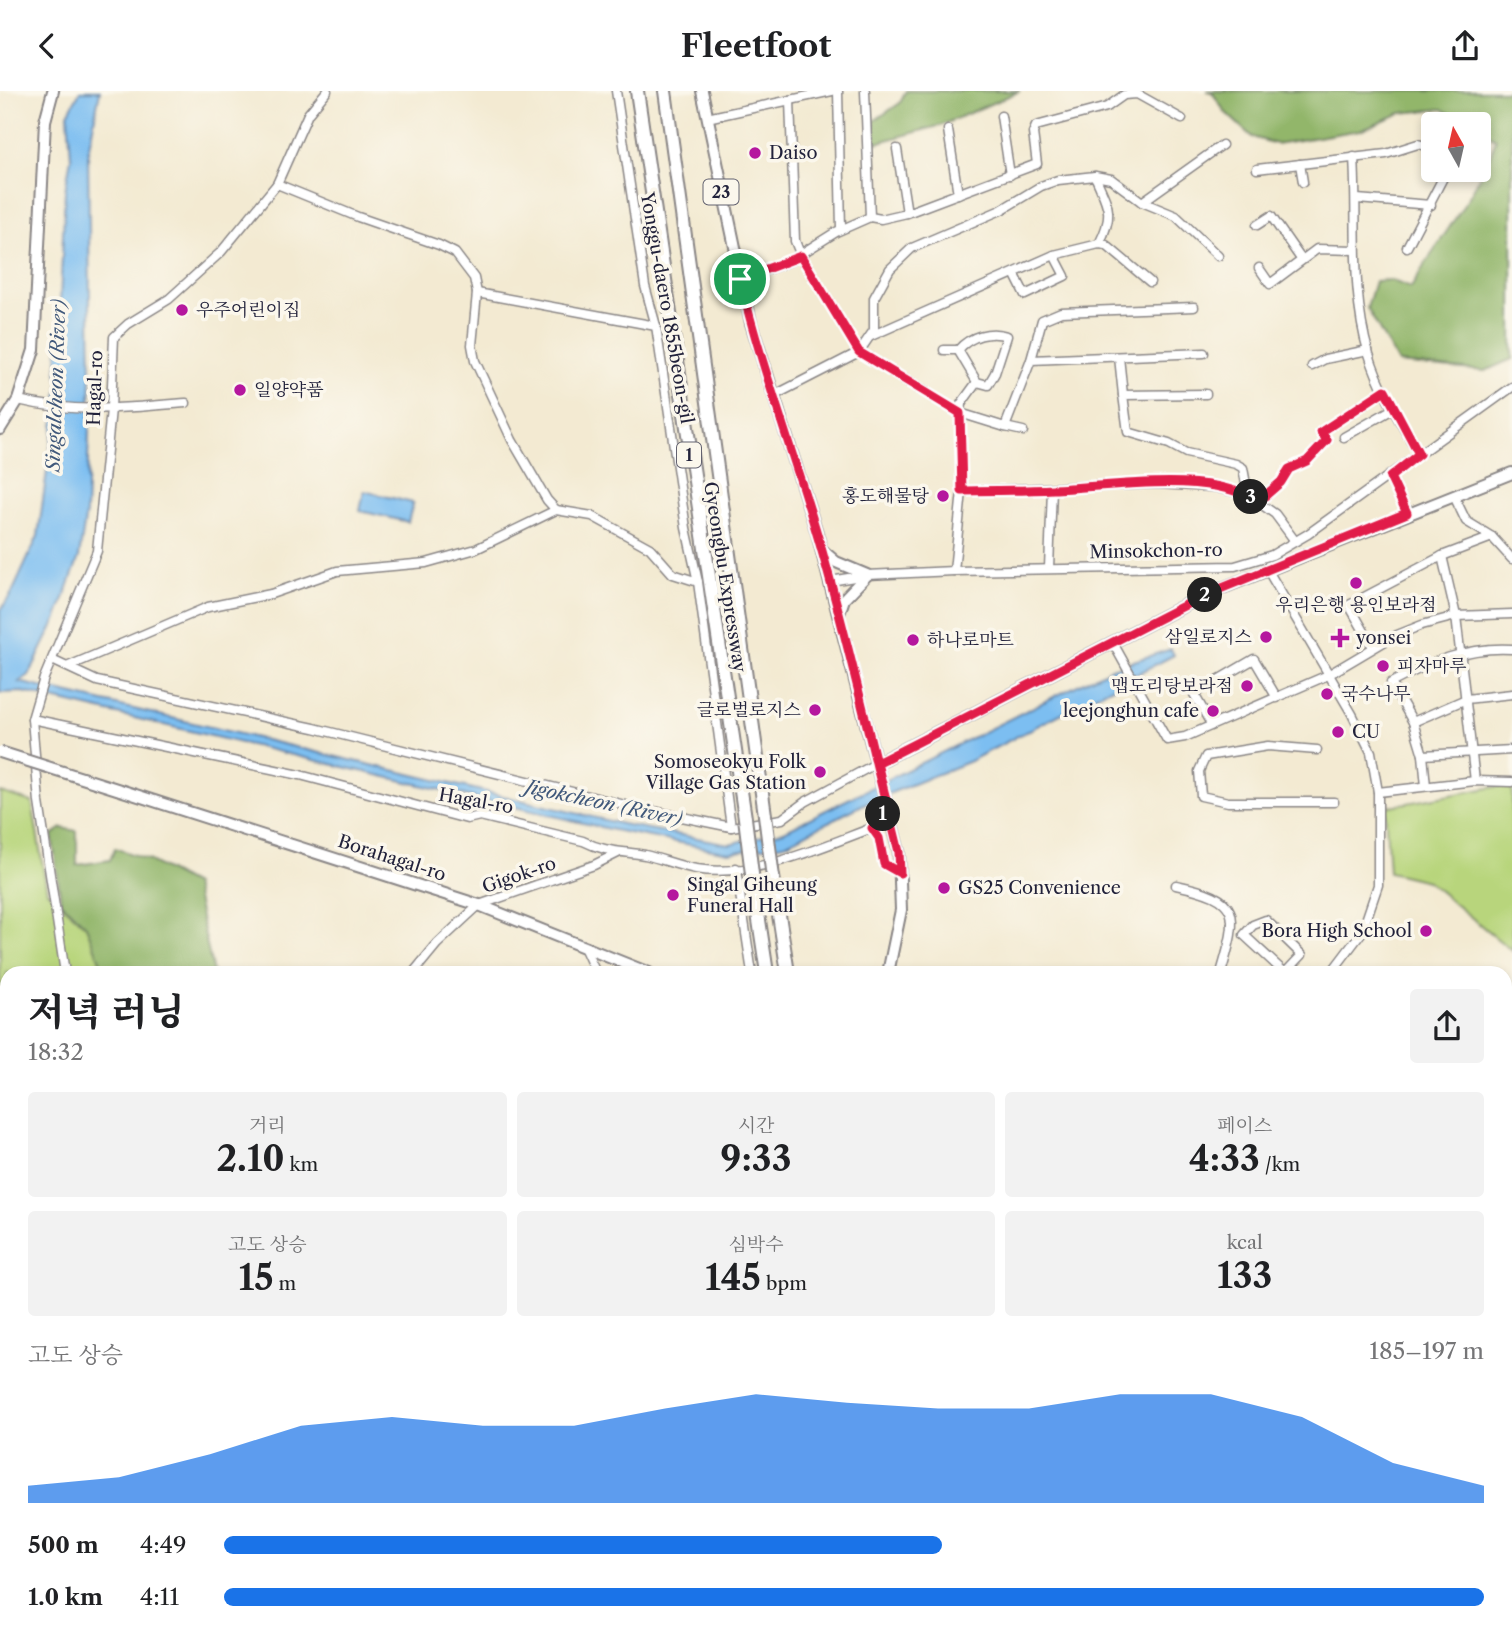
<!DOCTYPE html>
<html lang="ko">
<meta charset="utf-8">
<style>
:root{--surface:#fff;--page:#f2f2f2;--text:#202124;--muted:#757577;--accent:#1a73e8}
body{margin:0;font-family:"Libre Caslon Text","Noto Serif KR",serif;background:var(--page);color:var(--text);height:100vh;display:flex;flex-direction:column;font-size:26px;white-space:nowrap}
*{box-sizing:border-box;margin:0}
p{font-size:23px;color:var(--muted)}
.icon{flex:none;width:38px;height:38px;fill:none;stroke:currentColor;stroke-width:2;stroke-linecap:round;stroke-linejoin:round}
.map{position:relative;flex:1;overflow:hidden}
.details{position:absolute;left:0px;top:875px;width:1512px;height:674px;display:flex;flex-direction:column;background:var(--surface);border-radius:21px 21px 0 0;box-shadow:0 4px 10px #0003}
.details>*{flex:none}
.needle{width:46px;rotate:352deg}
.buttons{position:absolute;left:1421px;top:21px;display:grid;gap:14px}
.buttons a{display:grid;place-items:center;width:70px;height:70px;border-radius:7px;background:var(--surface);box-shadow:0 4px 10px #0003;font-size:35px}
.pin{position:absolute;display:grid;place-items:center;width:60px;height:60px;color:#fff;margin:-30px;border:4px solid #fff;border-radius:50%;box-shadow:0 2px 7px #0007}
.km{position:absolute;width:35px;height:35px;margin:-18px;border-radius:50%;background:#222;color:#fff;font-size:19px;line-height:35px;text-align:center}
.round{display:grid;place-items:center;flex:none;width:74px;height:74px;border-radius:7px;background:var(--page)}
.summary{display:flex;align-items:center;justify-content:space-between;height:119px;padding:0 28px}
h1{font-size:38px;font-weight:800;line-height:52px}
.figures{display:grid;grid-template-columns:repeat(3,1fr);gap:10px;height:119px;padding:7px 28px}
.figures div{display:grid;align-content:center;border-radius:7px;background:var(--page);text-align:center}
.figures b{font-size:35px;font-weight:800}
.figures small{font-size:19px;font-weight:400}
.figures p{font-size:19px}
.chart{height:196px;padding:14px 28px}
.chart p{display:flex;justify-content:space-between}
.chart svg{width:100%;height:126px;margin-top:7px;fill:var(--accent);opacity:.7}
ul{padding:0 28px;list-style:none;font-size:23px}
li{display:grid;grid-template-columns:112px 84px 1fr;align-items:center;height:52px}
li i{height:18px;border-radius:9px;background:var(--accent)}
header{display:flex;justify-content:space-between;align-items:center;height:91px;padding:0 28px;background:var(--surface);font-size:32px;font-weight:800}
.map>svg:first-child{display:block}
.green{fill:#b8d57b;stroke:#6d7c5b;stroke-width:2}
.forest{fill:#92b66b;stroke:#5a6c53;stroke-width:2}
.water{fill:#7bbef1;stroke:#4e7096;stroke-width:2}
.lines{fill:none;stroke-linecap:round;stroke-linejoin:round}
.minor-casing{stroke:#8a8686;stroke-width:11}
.major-casing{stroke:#8a8686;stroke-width:14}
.highway-casing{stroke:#8a8686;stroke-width:16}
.minor{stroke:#fff;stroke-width:8}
.major{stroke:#fff;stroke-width:10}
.highway{stroke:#fff;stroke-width:12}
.major-bridge-casing{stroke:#8a8686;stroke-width:14;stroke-linecap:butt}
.highway-bridge-casing{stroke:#8a8686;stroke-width:16;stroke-linecap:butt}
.major-bridge{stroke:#fff;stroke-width:10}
.highway-bridge{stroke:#fff;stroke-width:12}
.route-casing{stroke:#fff;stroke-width:14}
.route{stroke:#e11d48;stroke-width:9}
.poi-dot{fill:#b5179e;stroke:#fbf7ec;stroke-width:2.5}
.labels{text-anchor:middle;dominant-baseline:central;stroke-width:7;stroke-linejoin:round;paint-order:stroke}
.shield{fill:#fbf7ec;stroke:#636270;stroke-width:2}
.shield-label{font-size:16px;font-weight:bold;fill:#22223b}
.poi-label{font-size:18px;fill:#22223b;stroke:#fbf7ec;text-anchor:start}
.street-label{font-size:18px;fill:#22223b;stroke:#fbf7ec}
.water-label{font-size:19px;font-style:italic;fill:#41597b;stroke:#fbf7ec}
</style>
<header><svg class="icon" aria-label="back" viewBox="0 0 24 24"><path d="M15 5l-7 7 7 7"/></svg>Fleetfoot<svg class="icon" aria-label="share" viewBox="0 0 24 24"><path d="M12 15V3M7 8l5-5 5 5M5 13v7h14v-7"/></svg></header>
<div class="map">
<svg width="1512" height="1548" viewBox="0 0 1512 1548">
<rect width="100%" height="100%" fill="#fbf7ec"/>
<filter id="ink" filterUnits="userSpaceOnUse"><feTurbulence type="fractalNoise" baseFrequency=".0143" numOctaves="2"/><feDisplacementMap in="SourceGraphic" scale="14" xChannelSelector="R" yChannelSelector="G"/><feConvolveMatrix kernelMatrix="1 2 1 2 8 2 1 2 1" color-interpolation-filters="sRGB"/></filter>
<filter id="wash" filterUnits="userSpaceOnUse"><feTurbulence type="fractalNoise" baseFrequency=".00686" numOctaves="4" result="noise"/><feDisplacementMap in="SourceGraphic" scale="28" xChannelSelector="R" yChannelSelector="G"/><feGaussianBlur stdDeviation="1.57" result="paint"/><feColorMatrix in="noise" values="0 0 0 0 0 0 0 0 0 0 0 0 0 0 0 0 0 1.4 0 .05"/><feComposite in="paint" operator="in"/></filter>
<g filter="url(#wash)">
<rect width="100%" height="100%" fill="#f3ead2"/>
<!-- green -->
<g class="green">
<polygon points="1505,694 1512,696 1512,860 1427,790 1389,781 1385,716"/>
<polygon points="0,701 32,711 47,800 86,835 105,882 7,882 7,1241 0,1241"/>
</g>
<!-- forest -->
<g class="forest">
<polygon points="906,0 1020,0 942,34 876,52 874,30 900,12"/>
<path d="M1207,0h305v268l-27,12 -87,-8 -31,-55 8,-27 15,-1 21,8c28,-51 67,-93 85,-149l-17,-9v-6h-10l-27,-15 -41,4 -41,17 -84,14 -24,-7 -27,-25 -13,-20z"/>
<polygon points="62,737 77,740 77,774 110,769 115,757 148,769 194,794 213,882 105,882 86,835 61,811 52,744"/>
<polygon points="1512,1204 1512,1425 1505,1426 1505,1216"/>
<polygon points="1263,1542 1377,1542 1377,1548 1259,1548"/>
</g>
<!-- water -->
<g class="water">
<polygon points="80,0 100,0 88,61 91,287 86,422 79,466 57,527 29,584 19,591 622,733 729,753 784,740 1112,577 1171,558 1174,564 970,670 866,712 785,753 728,761 613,739 23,601 0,602 0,520 12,502 38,445 59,293 57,278 65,99 71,67 68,23"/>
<polygon points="364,400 413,412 408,431 360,420"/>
</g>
</g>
<g filter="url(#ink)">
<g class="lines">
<!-- minor casing -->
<g class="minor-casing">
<g id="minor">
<path d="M327,0l-19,23 -31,70 -56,68 -52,47 -41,25 -14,13 -3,72 -14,142 -53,127 -12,41 268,56 167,44 13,-3 103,25c21,11 39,10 62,14 17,4 34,11 51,14 56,10 125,-22 176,-41"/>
<polyline points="616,0 645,195 656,235 686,437 698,491 731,736 782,728 805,711 877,672"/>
<polyline points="838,0 841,138"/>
<polyline points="865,0 870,126"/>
<path d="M790,9l5,141 6,15 58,96 101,61 1,-9 16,-22 -19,-32c12,-14 32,-20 49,-14l-12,37 -7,12 -11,-3"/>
<polyline points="1001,25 1010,84"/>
<polyline points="707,27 832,0"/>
<polyline points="948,39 958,103"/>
<polyline points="897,58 907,122"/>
<path d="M1354,66c4,65 -4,135 15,197 11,36 32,69 50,100"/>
<polyline points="1300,73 1303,91"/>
<polyline points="1257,78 1386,63 1418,53 1433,57"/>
<polyline points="1477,79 1478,79"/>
<path d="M1095,85c13,30 20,37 4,68"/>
<polyline points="277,93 358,126 439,154 455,162 474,187 477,202 472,254 475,270 512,349 547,409 556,419 592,425 650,457 673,483 698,491"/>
<polyline points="1357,108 1431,114"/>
<polyline points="1142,111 1176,125 1218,165"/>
<polyline points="1257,134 1271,125 1301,168"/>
<polyline points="1407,156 1447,79"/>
<polyline points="1054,164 1099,153 1106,154 1150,191"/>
<polyline points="1259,177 1270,193 1317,158 1355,159"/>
<polyline points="740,189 790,170 836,141 870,126 881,128 907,122 1037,73 1033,42 1036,35 1107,16 1124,4 1137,3 1182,28"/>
<polyline points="477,202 656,235"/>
<polyline points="871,245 1054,164 1065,185 1025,204 1014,182"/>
<polyline points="944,259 958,259"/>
<polyline points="1119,266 1123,304"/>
<polyline points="1031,269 1042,229 1061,221 1194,216"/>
<polyline points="1312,275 1325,268 1368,259"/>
<polyline points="1206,303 1123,304 1128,341 1169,353 1186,362 1236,373 1243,377 1248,404"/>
<polyline points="773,305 859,261 874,239 874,207 890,178 912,157 1001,119 1041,95 1058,89 1095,85 1111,88 1142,111 1222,54"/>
<path d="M18,309c56,14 111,8 168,3"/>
<polyline points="1005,336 1023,340"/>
<polyline points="1344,346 1393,318"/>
<polyline points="1390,386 1407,422"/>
<polyline points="962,400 960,322 1005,336 1031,269 1204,262"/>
<polyline points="1454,405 1466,430 1492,446 1512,468"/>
<polyline points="1258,411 1281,391 1289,378 1307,370 1327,349 1321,341 1385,299"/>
<polyline points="1442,465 1456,525 1475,690"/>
<polyline points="1049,477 1052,398"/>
<polyline points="1267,478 1352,623 1371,661 1378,701 1378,794 1362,841 1331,882"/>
<polyline points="954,480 962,400 1156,393 1214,396 1248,404 1275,423 1295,450"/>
<polyline points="830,490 867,484 954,480 1235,475 1272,464 1308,443 1512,296"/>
<polyline points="1113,552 1167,649 1185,646 1328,584 1392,546 1422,534 1456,525 1512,523"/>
<polyline points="1373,556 1349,514 1442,465 1492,446"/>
<path d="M1512,558c-44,-3 -84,14 -121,34l22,39 10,33 89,-5"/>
<polyline points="52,569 97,590 314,637 633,716 731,736"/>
<polyline points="69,575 208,516 271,503 337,480 426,472 476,458 556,419"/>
<polyline points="32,628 39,711 65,882"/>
<polyline points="1413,631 1466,608 1512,603"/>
<polyline points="1211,633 1194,603 1254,568 1277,607"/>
<polyline points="1317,659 1268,655 1206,665 1199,680 1201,705 1228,711 1334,711"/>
<polyline points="1423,664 1426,695"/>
<polyline points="1378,701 1475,690 1512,691"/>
<polyline points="872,737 879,747 884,773 900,782"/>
<polyline points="872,737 887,717"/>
<polyline points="736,777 752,882"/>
<path d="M1176,794c66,14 63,27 45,88"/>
<polygon points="1266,829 1302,864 1285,882 1244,844 1253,834"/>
<polyline points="584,856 596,882"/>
<polyline points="413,882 437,853 479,814 594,774 618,762"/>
<polyline points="1505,1071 1512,1077"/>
<polyline points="1505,1194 1512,1186"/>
<polyline points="410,1542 422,1548"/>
<polyline points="435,1542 436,1548"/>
<polyline points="739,1542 739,1548"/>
<polyline points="1096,1542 1098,1548"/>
<polyline points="1465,1542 1466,1548"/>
<polyline points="341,1548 345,1542"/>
<polyline points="588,1548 593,1542"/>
<polyline points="839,1548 839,1542"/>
</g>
</g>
<!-- major casing -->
<g class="major-casing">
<g id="major">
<polyline points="702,0 751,232 817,442 899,761 901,819 888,882"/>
<polyline points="0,338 18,309 34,259 45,30 53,0"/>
<polyline points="822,459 836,471 867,484 844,508 839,523"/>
<polyline points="877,672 1205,504 1512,382"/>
<polyline points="120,699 479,814 649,882"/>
</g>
</g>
<!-- highway casing -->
<g class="highway-casing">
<g id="highway">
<polyline points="637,0 745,727"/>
<polyline points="665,0 765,724"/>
<polyline points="772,779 788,882"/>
<polyline points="752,783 767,882"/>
<polyline points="864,1542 865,1548"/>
<polyline points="886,1542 887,1548"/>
<polyline points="917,1542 918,1548"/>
<polyline points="937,1542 938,1548"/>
<polyline points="954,1542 956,1548"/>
</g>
</g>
<!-- minor -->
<use href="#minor" class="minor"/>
<!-- major -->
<use href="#major" class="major"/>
<!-- highway -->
<use href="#highway" class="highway"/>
<!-- major-bridge casing -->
<g class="major-bridge-casing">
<polyline id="major-bridge" points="0,661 120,699"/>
</g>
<!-- highway-bridge casing -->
<g class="highway-bridge-casing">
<g id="highway-bridge">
<polyline points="765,724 772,779"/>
<polyline points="745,727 752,783"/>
</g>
</g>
<!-- major-bridge -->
<use href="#major-bridge" class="major-bridge"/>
<!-- highway-bridge -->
<use href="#highway-bridge" class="highway-bridge"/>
</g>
</g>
<g class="lines" filter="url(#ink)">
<!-- route casing -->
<g class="route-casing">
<path id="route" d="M740,188c21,87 52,170 77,255 27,90 47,182 70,273l-15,21 7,10 5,26 16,9 -1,-21 -22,-89 328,-168 202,-82 -17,-36 29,-23 -34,-64 -64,42 6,8 -20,21 -18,8 -8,13 -23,20c-48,-33 -148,-15 -205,-13 -30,2 -61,1 -91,2l-2,-78 -101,-61 -58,-96 -61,23"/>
</g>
<!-- route -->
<use href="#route" class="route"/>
</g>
<!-- markers -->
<g class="poi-dot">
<circle cx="755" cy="62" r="7"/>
<circle cx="182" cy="219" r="7"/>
<circle cx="240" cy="299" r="7"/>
<circle cx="943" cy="405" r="7"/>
<circle cx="1356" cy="492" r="7"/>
<circle cx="1266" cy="546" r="7"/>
<path d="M1336.5 536.5h7v7h7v7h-7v7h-7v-7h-7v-7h7z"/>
<circle cx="913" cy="549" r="7"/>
<circle cx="1383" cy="575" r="7"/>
<circle cx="1247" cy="595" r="7"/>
<circle cx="1327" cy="603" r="7"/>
<circle cx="815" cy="619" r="7"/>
<circle cx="1213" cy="620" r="7"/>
<circle cx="1338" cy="641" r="7"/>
<circle cx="820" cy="681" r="7"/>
<circle cx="944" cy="797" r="7"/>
<circle cx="673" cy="804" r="7"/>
<circle cx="1426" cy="840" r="7"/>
</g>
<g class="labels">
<!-- shield labels -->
<g class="shield">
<rect x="703.5" y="88.5" width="35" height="25" rx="5"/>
<rect x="677" y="351.5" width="24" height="25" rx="5"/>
</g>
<g class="shield-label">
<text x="721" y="101">23</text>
<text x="689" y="364">1</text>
</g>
<!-- poi labels -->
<g class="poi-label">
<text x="769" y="62">Daiso</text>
<text x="196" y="219">우주어린이집</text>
<text x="254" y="299">일양약품</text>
<text x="929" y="405" text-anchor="end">홍도해물탕</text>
<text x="1356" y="514" text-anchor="middle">우리은행 용인보라점</text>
<text x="1252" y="546" text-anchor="end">삼일로지스</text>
<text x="1356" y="547">yonsei</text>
<text x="927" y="549">하나로마트</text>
<text x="1397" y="575">피자마루</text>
<text x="1233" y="595" text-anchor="end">맵도리탕보라점</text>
<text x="1341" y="603">국수나무</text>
<text x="801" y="619" text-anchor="end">글로벌로지스</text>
<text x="1199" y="620" text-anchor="end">leejonghun cafe</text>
<text x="1352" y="641">CU</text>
<text x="806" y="671" text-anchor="end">Somoseokyu Folk<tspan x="806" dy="21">Village Gas Station</tspan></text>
<text x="687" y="794">Singal Giheung<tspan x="687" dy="21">Funeral Hall</tspan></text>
<text x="958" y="797">GS25 Convenience</text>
<text x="1412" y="840" text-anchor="end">Bora High School</text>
</g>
<!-- street labels -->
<g class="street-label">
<text transform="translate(667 217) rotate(80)">Yonggu-daero 1855beon-gil</text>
<text transform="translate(95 297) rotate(-88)">Hagal-ro</text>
<text transform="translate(1156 460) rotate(-1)">Minsokchon-ro</text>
<text transform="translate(725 486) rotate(81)">Gyeongbu Expressway</text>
<text transform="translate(476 710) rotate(10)">Hagal-ro</text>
<text transform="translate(392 767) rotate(18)">Borahagal-ro</text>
<text transform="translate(519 784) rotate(-19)">Gigok-ro</text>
</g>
<!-- water labels -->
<g class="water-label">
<text transform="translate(56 294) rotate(-88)">Singalcheon (River)</text>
<text transform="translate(604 712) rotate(12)">Jigokcheon (River)</text>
</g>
</g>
</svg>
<div class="buttons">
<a><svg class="needle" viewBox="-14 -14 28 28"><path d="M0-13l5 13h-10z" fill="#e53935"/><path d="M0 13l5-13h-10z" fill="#757577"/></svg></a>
</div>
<div class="pin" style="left:740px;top:188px;background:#1e9e55"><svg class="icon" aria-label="arrive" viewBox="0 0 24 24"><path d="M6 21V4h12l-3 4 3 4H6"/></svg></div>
<b class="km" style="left:883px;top:723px">1</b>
<b class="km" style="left:1205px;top:504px">2</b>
<b class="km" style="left:1251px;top:406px">3</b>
<section class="details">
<div class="summary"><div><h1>저녁 러닝</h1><p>18:32</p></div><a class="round"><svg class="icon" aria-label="share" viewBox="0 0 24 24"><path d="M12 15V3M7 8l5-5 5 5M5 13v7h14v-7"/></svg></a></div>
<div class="figures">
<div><p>거리</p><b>2.10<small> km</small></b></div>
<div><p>시간</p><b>9:33</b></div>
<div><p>페이스</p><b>4:33<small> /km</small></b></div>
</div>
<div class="figures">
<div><p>고도 상승</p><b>15<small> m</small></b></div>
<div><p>심박수</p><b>145<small> bpm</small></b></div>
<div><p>kcal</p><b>133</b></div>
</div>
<div class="chart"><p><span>고도 상승</span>185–197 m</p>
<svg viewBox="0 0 160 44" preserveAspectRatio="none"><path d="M0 44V38L10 35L20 27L30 17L40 14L50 17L60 17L70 11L80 6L90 9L100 11L110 11L120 6L130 6L140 14L150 30L160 38V44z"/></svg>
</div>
<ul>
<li><b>500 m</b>4:49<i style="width:57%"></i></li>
<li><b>1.0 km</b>4:11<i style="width:100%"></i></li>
</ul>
</section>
</div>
